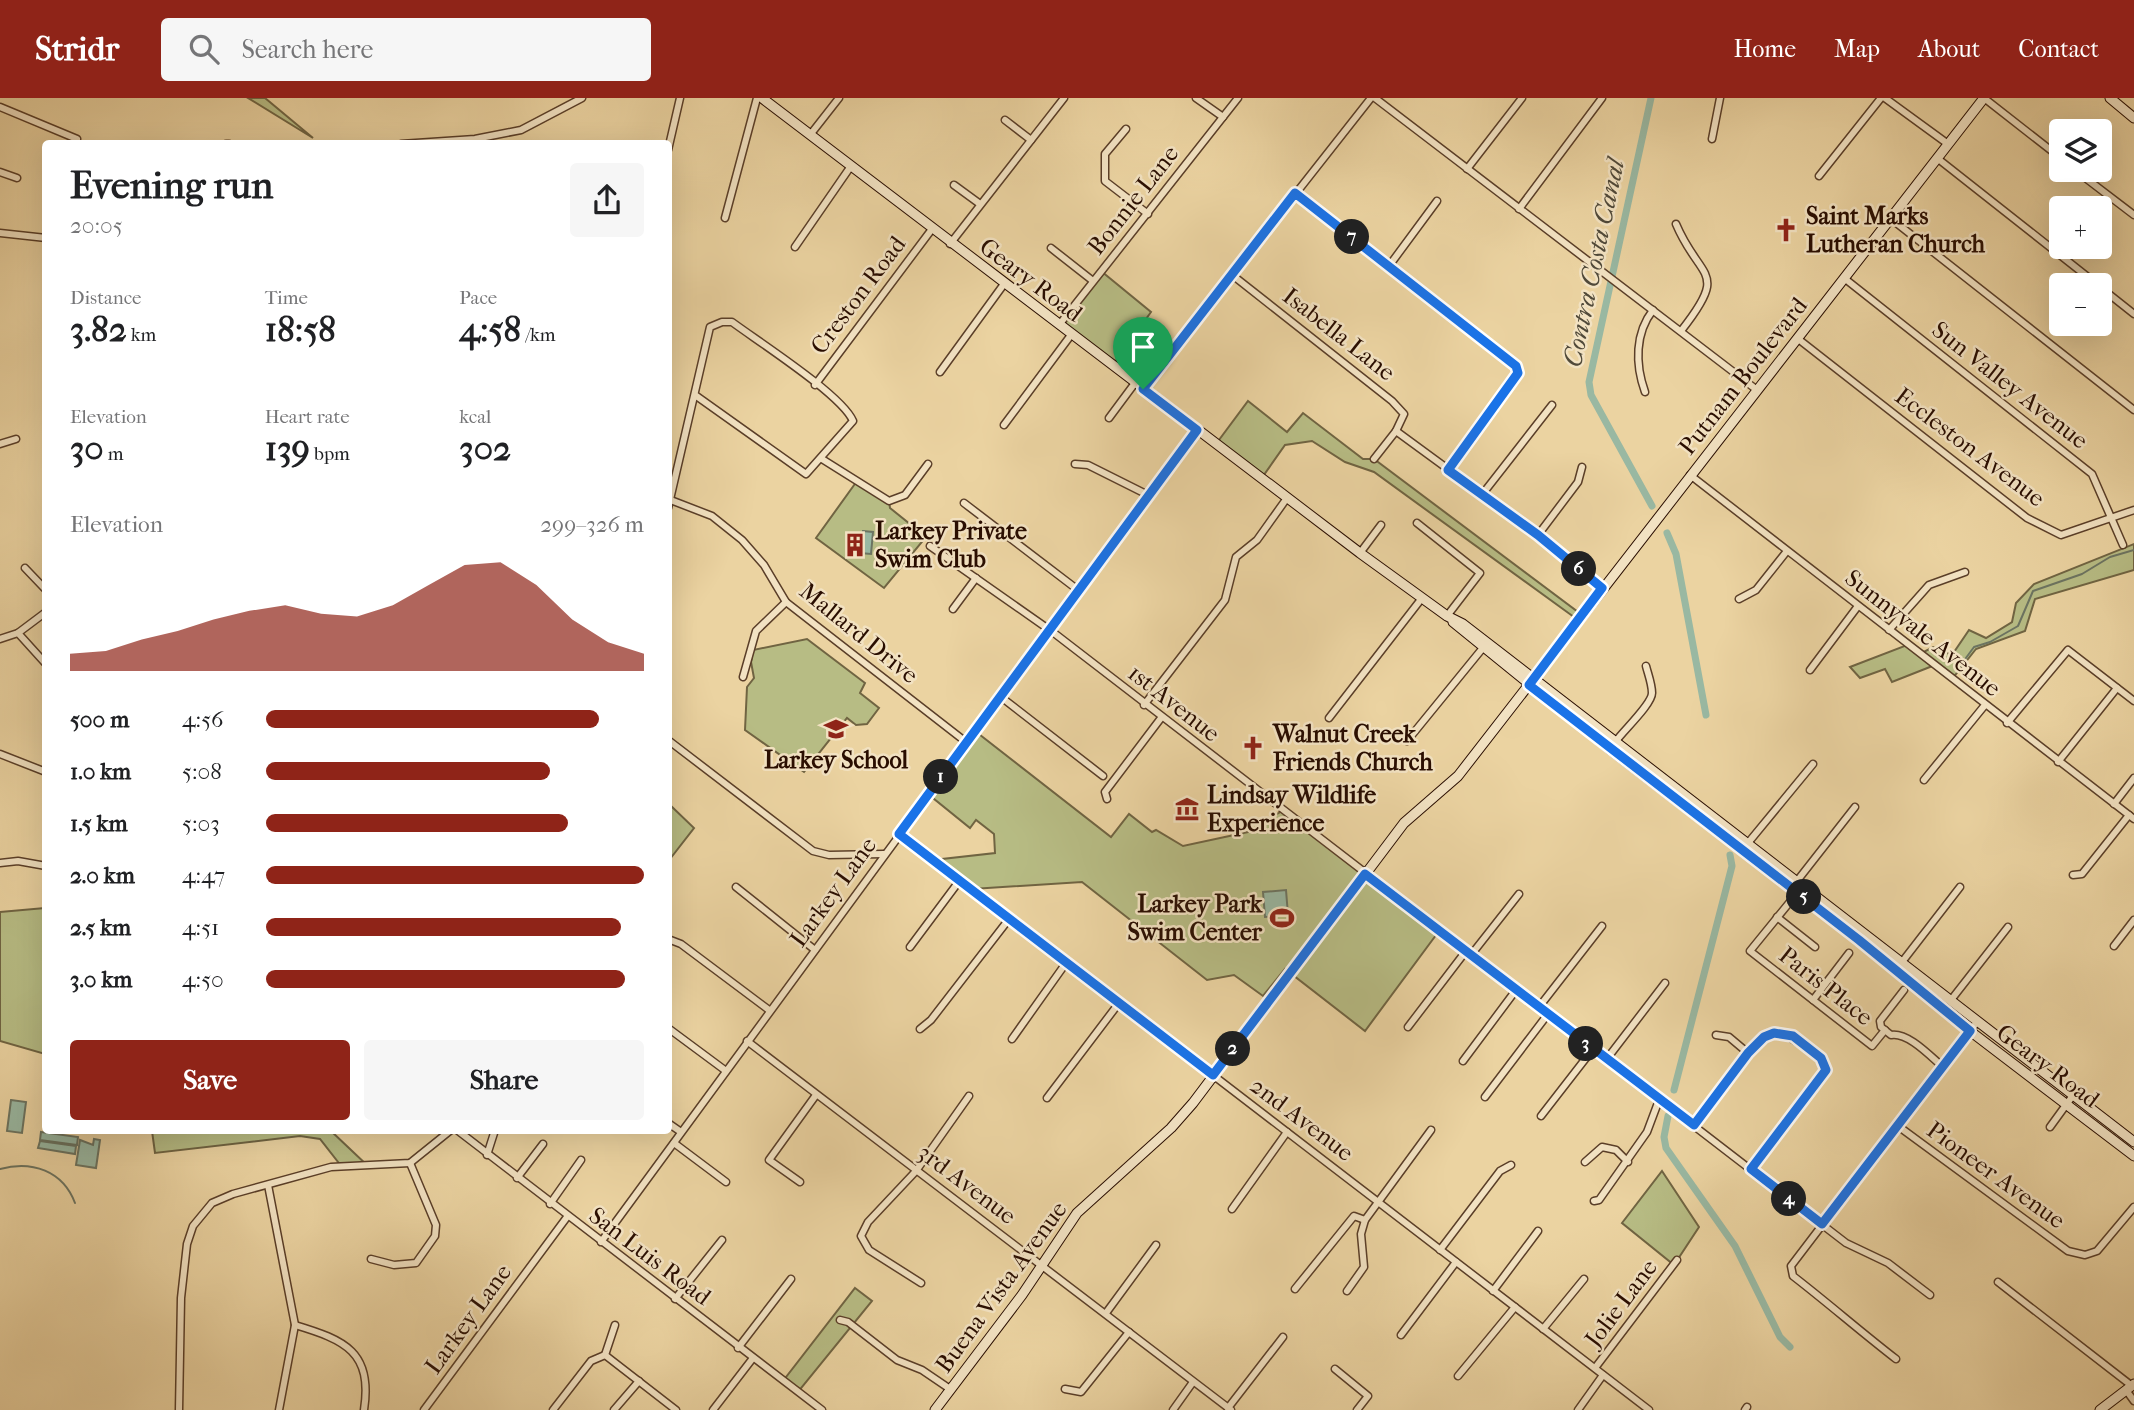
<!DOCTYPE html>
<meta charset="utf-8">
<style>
:root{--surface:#fff;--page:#f6f6f6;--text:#202124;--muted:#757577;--accent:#8f2418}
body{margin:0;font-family:"IM FELL French Canon",serif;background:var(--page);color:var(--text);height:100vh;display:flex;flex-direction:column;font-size:26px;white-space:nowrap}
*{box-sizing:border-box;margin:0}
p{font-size:23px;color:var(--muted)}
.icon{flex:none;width:38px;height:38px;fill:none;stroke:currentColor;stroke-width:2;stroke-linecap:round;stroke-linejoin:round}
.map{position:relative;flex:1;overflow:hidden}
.panel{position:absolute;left:42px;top:42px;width:630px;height:994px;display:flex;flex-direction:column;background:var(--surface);border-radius:7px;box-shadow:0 7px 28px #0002}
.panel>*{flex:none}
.buttons{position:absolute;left:2049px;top:21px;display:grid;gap:14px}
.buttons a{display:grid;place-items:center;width:63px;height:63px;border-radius:7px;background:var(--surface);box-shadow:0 7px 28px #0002;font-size:35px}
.pin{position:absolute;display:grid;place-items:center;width:60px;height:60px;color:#fff;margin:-72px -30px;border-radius:50% 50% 50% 0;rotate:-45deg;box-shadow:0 0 7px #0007}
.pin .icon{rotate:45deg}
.km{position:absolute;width:35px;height:35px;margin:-18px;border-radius:50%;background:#222;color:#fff;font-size:19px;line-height:35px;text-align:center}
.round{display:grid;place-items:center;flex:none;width:74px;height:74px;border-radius:7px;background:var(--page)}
.overview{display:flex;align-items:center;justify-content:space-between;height:119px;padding:0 28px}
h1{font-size:38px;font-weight:700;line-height:52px}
.stats{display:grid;grid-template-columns:repeat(3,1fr);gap:10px;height:119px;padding:7px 28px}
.stats div{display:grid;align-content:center}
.stats b{font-size:35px;font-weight:700}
.stats small{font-size:19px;font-weight:400}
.stats p{font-size:19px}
.chart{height:196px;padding:14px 28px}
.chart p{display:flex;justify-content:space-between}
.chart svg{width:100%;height:126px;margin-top:7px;fill:var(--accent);opacity:.7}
.cta{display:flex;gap:14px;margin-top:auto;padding:14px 28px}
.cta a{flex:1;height:80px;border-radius:7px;background:var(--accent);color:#fff;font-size:28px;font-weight:700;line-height:80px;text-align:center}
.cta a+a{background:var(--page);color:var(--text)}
ul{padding:0 28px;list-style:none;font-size:23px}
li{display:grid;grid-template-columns:112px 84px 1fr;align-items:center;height:52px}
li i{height:18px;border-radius:9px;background:var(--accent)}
header{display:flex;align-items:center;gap:42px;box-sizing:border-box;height:98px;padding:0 35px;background:var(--accent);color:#fff}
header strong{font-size:33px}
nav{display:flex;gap:38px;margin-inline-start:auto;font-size:24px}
.search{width:490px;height:63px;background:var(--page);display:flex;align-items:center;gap:18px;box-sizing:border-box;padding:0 24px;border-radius:7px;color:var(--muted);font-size:26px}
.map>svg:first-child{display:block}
.green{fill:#b7bc84;stroke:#706442;stroke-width:2}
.water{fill:#99b8a2;stroke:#6c7461;stroke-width:2}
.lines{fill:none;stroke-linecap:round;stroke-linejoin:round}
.stream{stroke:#6c7461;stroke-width:2}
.canal{stroke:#99b8a2;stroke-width:7}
.street-casing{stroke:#5a3e28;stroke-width:9}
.secondary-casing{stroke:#290d00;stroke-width:11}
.street{stroke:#f2e2c2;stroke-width:6}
.secondary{stroke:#f2e2c2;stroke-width:9}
.route-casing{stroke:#fff;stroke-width:14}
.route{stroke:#1a73e8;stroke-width:9}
.labels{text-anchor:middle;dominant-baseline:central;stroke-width:5;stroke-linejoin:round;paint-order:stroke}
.street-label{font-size:24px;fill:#290d00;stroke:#f2e2c2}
.poi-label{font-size:24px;font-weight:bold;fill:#290d00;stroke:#f2e2c2;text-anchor:start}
.water-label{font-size:26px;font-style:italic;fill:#504939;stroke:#f2e2c2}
</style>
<header>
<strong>Stridr</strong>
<div class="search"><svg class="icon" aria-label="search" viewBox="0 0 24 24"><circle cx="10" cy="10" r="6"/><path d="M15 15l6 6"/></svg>Search here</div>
<nav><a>Home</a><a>Map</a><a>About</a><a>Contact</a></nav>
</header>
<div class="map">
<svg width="2134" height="1312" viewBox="0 0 2134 1312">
<rect width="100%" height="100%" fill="#ebd3a1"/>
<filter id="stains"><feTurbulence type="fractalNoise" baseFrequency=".00286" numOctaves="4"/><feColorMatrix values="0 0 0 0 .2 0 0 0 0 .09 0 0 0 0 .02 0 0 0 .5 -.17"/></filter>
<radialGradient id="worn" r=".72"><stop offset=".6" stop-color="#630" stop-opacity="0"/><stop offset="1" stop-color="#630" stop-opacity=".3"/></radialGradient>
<!-- green -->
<g class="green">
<polygon points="248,0 265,0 313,40"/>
<polygon points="1101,173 1151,214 1112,268 1059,227"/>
<polygon points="1248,303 1287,334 1303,315 1363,361 1374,361 1582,517 1578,522 1374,374 1345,364 1312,343 1285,347 1261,381 1216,346"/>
<polygon points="857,383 889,403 890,410 926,439 884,490 816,440"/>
<polygon points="2134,446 2134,472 2035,501 2025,533 1976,551 1952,581 1935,567 1892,584 1885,571 1860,580 1850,569 1907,547 1920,556 1933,549 1952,557 1969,532 1986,540 2012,524 2016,505 2034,486"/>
<polygon points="807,541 865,585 860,595 879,610 867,626 856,627 847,620 804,674 745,632 747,589 754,580 751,564 753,552"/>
<polygon points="975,633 1111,739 1129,716 1152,734 1156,732 1183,748 1248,734 1282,713 1439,833 1365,933 1285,871 1263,898 1234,877 1207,882 1082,784 972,791 933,762 995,755 994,736 976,722 970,730 928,696"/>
<polygon points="669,706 694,730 670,761 669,776"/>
<polygon points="45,810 46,810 45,956 0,943 0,814"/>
<polygon points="152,1033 331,1033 369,1069 342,1069 320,1041 300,1038 155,1055"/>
<polygon points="1662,1073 1699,1129 1674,1167 1622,1125"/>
<polygon points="855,1190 872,1203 798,1294 783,1283"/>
</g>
<!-- water -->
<g class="water">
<polygon points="863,433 873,434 871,456 860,455"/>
<polygon points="1286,792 1288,817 1265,819 1263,794"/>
<polygon points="11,1002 26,1004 22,1035 7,1033"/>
<polygon points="41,1034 78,1039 77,1047 40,1042"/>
<polygon points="94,1041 100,1042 96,1070 76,1067 80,1042 93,1047"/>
<polygon points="40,1043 76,1048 75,1056 38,1050"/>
</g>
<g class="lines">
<!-- stream -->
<g class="stream">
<polyline points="1960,568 1974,549 1990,544 2018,528 2033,493 2082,476 2110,459 2134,452"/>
<path d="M0,1071c32,-9 63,2 75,34"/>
</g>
<!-- canal -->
<g class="canal">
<polyline points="1651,0 1589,284 1591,297 1652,408"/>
<polyline points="1667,435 1676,456 1706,617"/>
<polyline points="1674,992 1732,768 1730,757"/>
<polyline points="1668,1018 1664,1039 1666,1050 1735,1148 1780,1239 1790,1249"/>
</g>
<!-- street casing -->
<g class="street-casing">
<g id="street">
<polyline points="1196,0 1223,19"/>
<polyline points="1375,0 1757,292"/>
<polyline points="1885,0 1948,46"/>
<polyline points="1984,0 2062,61"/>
<polyline points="0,9 77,41"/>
<polyline points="1005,22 1031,42"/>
<polyline points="1126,31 1105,56 1105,83 1148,116"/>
<polyline points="810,37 839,0"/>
<polyline points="1712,41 1720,0"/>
<polyline points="226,46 229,46"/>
<polyline points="401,46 475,41 521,32 582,0"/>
<polyline points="668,52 680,0"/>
<polyline points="1937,60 2098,187"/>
<polyline points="1467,71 1522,0"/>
<polyline points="2075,72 2134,117"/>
<polyline points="0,74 17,80"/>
<polyline points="1819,78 1881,0"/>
<polyline points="954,87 980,106"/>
<polyline points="1295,95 1516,268 1519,275 1448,372"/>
<polyline points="1519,111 1602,0"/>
<polyline points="725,120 757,0"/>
<polyline points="1890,120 2134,312"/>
<path d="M1676,126c24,57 54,45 5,107"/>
<polyline points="0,135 46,140"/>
<polyline points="950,146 1064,0"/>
<polyline points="795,149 851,68"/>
<polyline points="1051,150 1093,183"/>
<polyline points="1389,168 1437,103"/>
<polyline points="1231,176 1392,303 1404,316 1396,333"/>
<polyline points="1844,180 2092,376 2123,447"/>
<polyline points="2100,189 2134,216"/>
<polyline points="1059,227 1238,0"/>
<polyline points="1797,240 2027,420 2061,437 2134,412"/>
<polyline points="940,274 1004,186"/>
<polyline points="815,287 932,131"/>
<polyline points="1142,291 1371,0"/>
<path d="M1645,294c-10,-28 -10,-59 8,-82"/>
<polyline points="1109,320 1135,285"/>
<polyline points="1004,327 1071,237"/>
<polyline points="0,346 16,341"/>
<polyline points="822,361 889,403 905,397 928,366"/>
<polyline points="1374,361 1396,333 1538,437 1602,490"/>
<polyline points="1075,366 1088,367 1148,397"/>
<polyline points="1690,377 2134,721"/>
<polyline points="1481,398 1552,307"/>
<polyline points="668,401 712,418 742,442 764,467 786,504 966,644"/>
<polyline points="964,405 1078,492"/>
<path d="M668,410l42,-181 12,-5h10c27,20 110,73 121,99l-47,53 -111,-79"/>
<polyline points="1417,425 1480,475 1447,518"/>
<polyline points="1538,437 1578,384 1582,369"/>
<polyline points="930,448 1054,535 1846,1145 1888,1165 1930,1197"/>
<polyline points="1360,455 1381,427"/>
<polyline points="25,470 46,492"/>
<polyline points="1739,501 1756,492 1787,453"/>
<polyline points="953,511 976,480"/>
<polyline points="1889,532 1929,487 1965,474"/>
<polyline points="18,535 46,566"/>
<polyline points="0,541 18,535 46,514"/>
<polyline points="1810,572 1858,508"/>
<polyline points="743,579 756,533 786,504"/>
<polyline points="1001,599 1103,678"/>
<polyline points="1144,607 1225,502 1236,459 1257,442 1287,400"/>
<polyline points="1329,620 1422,500"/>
<polyline points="2007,625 2068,552 2134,603"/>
<polyline points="668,642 813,753 829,757 884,756"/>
<polyline points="1407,643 1482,551"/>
<path d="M1616,643c8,-11 36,-37 36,-48 0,-9 -4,-19 -6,-27"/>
<polyline points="0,656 46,674"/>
<polyline points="2058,664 2117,590"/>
<polyline points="1924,682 1985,607"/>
<polyline points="1107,701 1105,694 1161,620"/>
<polyline points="2114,706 2134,680"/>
<polyline points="899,736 1649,1312"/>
<polyline points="1748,745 1813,666"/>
<polyline points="0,765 18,763 46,768"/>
<polyline points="2073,777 2082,776 2129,717"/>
<polyline points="1797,783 1855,709"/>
<polyline points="736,789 815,852"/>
<polyline points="1798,794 1750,853 1872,948 1885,932"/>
<polyline points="1777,819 1815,849"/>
<polyline points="668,841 681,846 769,912"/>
<polyline points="2114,848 2134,822"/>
<polyline points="910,849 960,782"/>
<polyline points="1471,857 1519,796"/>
<polyline points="1902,864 1960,789"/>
<path d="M1904,892l-24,31 1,6 10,8c17,-3 39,21 52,32"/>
<polyline points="1813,902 1849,855"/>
<polyline points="1951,902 2008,829"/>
<polyline points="1539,909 1602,828"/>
<polyline points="1408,929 1466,853"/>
<polyline points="668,930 726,973"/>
<polyline points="920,931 931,922 1009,821"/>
<polyline points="1716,937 1729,939 1748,955"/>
<polyline points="1012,941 1066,865"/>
<polyline points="747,943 1231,1312"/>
<polyline points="1606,962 1665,885"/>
<polyline points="1463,963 1516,892"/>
<polyline points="1485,999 1548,916"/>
<polyline points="1047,1000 1119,905"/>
<polyline points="1541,1018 1593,951"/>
<polyline points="668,1025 681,1034"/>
<polyline points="1694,1027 1757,945 1774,935 1784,936 1810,952 1825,967 1824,976 1751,1071"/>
<polyline points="1898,1028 2068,1153 2085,1157 2097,1153 2134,1109"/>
<polyline points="2050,1029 2074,996"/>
<polyline points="457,1032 822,1312"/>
<polyline points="674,1045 726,1084"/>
<polyline points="487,1057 495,1032"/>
<polyline points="1585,1064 1602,1049 1616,1052 1628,1064"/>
<polyline points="517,1080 543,1046"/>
<polyline points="800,1084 769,1062 816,997"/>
<polyline points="268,1087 295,1227 279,1312"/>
<polyline points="1594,1103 1599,1102 1647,1034 1659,1002"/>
<polyline points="550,1106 581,1062"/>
<polyline points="1232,1111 1287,1034"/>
<polyline points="601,1144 1197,332"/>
<polyline points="1440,1152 1500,1073 1511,1067"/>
<polyline points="371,1161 394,1167 416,1165 435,1138 436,1127 410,1065"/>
<polyline points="1998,1184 2132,1288"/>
<polyline points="921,1185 869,1152 861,1138 868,1124 916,1073 969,998"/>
<polyline points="1295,1191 1354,1118 1365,1122"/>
<polyline points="1347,1193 1364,1169 1361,1136 1365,1122 1431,1032"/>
<polyline points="1493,1193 1538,1133"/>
<polyline points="675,1201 722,1142"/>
<polyline points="1106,1215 1156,1147"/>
<polyline points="840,1222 848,1224 897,1262 922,1272 950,1291"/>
<path d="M295,1227c50,15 78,27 69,85"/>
<polyline points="1543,1231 1584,1181"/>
<polyline points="1401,1237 1456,1164"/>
<polyline points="738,1250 791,1181"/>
<polyline points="605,1257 676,1312"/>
<polyline points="605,1257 615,1227"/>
<path d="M1896,1261c-35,-27 -68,-56 -103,-83l-2,-10 186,-244"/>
<polyline points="1595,1270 1677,1162"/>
<polyline points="1335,1271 1368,1298 1357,1312"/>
<polyline points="1458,1278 1515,1209"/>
<polyline points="1065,1291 1081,1294 1129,1234"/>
<polyline points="2126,1292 2134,1303"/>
<polyline points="1228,1310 1283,1239"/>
<polyline points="179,1312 181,1200 187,1146 193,1128 212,1105 233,1096 331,1069 410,1065 451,1032"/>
<polyline points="424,1312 567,1119"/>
<polyline points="553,1312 591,1263 605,1257"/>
<polyline points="614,1312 639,1283"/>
<polyline points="713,1312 753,1260"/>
<polyline points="1173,1312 1193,1284"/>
<polyline points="1578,1312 1603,1277"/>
<polyline points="1745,1312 1747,1309"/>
</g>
</g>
<!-- secondary casing -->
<g class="secondary-casing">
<g id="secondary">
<polyline points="762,0 1360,455 1447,518 1463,526 2134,1044"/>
<polyline points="2110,0 2134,20"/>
<polyline points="1453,524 1611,652 1859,842 1970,933 2134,1058"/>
<polyline points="935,1312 1022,1197 1077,1115 1171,1030 1193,1005 1404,725 1458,678 1984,0"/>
<polyline points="2100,1312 2134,1286"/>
</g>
</g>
<!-- street -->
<use href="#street" class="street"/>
<!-- secondary -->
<use href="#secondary" class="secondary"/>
</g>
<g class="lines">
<!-- route casing -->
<g class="route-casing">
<polygon id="route" points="1295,95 1516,268 1518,275 1448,372 1538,437 1602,490 1529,587 1859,842 1970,933 1822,1126 1751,1071 1826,972 1821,960 1793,938 1774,935 1764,939 1748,955 1694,1027 1365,776 1213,977 899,736 1197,332 1143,291"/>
</g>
<!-- route -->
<use href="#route" class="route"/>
</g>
<!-- icons -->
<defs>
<g id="church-bare" transform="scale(1.89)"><path d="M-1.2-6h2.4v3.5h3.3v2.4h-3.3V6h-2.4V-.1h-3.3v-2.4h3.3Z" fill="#8f2418" stroke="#f2e2c2" stroke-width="2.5" paint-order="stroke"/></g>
<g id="building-bare" transform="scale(1.89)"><path d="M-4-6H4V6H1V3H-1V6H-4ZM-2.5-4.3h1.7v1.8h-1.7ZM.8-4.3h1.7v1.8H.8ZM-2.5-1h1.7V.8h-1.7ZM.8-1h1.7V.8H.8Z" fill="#8f2418" stroke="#f2e2c2" stroke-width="2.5" paint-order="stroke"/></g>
<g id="school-bare" transform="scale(1.89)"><path d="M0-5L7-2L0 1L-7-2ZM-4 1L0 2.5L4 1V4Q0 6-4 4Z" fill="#8f2418" stroke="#f2e2c2" stroke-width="2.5" paint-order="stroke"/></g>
<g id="museum-bare" transform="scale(1.89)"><path d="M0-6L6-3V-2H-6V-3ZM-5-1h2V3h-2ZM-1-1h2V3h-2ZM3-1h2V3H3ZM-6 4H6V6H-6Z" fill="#8f2418" stroke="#f2e2c2" stroke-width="2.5" paint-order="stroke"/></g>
<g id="stadium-bare" transform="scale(1.89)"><path d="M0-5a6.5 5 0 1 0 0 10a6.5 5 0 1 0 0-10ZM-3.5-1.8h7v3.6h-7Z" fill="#8f2418" stroke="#f2e2c2" stroke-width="2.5" paint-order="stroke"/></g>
</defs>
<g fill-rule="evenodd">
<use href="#church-bare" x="1786" y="132"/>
<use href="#building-bare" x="855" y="447"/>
<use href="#school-bare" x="836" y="631"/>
<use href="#church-bare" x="1253" y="650"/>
<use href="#museum-bare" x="1187" y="711"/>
<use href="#stadium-bare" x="1282" y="820"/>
</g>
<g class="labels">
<!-- street labels -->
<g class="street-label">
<text transform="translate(1133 102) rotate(-52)">Bonnie Lane</text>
<text transform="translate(1031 182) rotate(37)">Geary Road</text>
<text transform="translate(858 197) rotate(-53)">Creston Road</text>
<text transform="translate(1339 236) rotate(38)">Isabella Lane</text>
<text transform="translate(1743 278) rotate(-52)">Putnam Boulevard</text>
<text transform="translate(2010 287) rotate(38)">Sun Valley Avenue</text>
<text transform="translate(1970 349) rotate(37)">Eccleston Avenue</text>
<text transform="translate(859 535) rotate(39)">Mallard Drive</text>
<text transform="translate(1923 535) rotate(38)">Sunnyvale Avenue</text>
<text transform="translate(1174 605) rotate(38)">1st Avenue</text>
<text transform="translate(833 794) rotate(-54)">Larkey Lane</text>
<text transform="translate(1826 888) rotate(38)">Paris Place</text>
<text transform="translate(2048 968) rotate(37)">Geary Road</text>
<text transform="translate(1302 1021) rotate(37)">2nd Avenue</text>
<text transform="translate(1996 1077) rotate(36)">Pioneer Avenue</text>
<text transform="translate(967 1086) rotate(37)">3rd Avenue</text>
<text transform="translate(650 1158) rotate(37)">San Luis Road</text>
<text transform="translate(1001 1189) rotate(-54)">Buena Vista Avenue</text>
<text transform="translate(1621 1205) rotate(-53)">Jolie Lane</text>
<text transform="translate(468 1221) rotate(-54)">Larkey Lane</text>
</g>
<!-- poi labels -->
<g class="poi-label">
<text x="1806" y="118">Saint Marks<tspan x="1806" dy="28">Lutheran Church</tspan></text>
<text x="875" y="433">Larkey Private<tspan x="875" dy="28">Swim Club</tspan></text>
<text x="1273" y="636">Walnut Creek<tspan x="1273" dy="28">Friends Church</tspan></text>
<text x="836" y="662" text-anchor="middle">Larkey School</text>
<text x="1207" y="697">Lindsay Wildlife<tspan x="1207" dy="28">Experience</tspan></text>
<text x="1262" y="806" text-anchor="end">Larkey Park<tspan x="1262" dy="28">Swim Center</tspan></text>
</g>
<!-- water labels -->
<g class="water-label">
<text transform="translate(1594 165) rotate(-78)">Contra Costa Canal</text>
</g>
</g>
<rect width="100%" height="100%" filter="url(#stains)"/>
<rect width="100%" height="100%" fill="url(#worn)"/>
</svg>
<div class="buttons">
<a><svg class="icon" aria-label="layers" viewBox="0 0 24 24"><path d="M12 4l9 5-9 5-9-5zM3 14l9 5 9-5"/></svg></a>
<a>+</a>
<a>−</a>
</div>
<div class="pin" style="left:1143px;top:291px;background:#1e9e55"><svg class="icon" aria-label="arrive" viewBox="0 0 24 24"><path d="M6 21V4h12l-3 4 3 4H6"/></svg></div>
<b class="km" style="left:941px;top:679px">1</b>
<b class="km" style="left:1233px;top:951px">2</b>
<b class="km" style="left:1586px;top:946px">3</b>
<b class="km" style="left:1789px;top:1101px">4</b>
<b class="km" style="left:1804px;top:799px">5</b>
<b class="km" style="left:1579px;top:471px">6</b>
<b class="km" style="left:1352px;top:139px">7</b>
<section class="panel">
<div class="overview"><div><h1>Evening run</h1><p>20:05</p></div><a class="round"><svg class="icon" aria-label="share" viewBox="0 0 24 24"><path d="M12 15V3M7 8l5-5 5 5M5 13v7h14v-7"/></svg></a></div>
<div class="stats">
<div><p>Distance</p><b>3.82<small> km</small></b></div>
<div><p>Time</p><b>18:58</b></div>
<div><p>Pace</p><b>4:58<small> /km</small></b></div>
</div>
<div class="stats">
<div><p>Elevation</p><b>30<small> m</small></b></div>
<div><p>Heart rate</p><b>139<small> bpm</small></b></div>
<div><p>kcal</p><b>302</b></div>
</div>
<div class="chart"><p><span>Elevation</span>299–326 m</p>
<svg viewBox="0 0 160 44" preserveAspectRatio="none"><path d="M0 44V38L10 37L20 33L30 30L40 26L50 23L60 21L70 24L80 25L90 21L100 14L110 7L120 6L130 14L140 26L150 34L160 38V44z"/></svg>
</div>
<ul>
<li><b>500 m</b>4:56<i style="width:88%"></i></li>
<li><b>1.0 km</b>5:08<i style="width:75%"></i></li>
<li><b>1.5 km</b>5:03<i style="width:80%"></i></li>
<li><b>2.0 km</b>4:47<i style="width:100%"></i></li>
<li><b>2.5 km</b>4:51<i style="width:94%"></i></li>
<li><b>3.0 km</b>4:50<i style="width:95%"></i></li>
</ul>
<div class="cta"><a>Save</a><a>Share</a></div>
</section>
</div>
